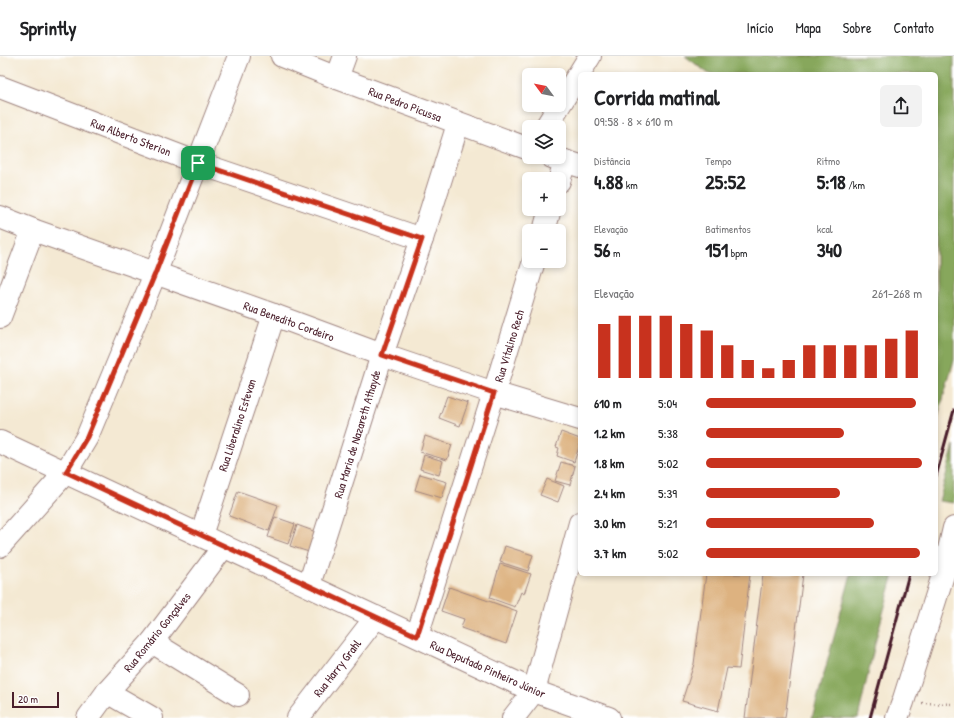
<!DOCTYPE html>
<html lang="pt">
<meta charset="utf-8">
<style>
:root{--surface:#fff;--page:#f2f2f2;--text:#202124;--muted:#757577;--line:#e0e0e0;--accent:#c8321e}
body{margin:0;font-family:"Patrick Hand",sans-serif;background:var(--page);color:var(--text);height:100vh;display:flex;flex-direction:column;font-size:15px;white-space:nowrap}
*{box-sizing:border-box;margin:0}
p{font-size:13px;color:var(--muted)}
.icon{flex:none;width:22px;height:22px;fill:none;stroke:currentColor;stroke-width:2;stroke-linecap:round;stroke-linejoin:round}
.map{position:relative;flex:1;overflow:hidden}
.panel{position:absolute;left:578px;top:16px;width:360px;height:504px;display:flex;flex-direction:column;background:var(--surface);border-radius:6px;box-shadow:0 2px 6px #0003}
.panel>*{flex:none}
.needle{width:26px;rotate:302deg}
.tools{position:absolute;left:522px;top:12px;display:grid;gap:8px}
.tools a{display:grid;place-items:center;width:44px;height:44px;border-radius:6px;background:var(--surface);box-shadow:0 2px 6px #0003;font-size:20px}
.scale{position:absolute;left:12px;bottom:10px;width:47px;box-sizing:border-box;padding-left:4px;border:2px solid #4a1f2b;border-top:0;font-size:11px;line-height:14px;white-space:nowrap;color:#4a1f2b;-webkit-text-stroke:3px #fff;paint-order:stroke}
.pin{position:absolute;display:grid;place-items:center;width:34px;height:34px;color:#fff;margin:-17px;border-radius:8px;box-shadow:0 2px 6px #0006}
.round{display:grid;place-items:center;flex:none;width:42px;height:42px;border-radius:6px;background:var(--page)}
.overview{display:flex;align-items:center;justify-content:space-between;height:68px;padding:0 16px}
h1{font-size:22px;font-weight:700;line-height:30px}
.stats{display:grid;grid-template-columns:repeat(3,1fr);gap:6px;height:68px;padding:4px 16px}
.stats div{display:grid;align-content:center}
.stats b{font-size:20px;font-weight:700}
.stats small{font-size:11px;font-weight:400}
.stats p{font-size:11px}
.chart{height:112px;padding:8px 16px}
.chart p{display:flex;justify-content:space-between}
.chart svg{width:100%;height:72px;margin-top:4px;stroke:var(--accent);stroke-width:6}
ul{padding:0 16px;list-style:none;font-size:13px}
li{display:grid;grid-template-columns:64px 48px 1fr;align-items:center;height:30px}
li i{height:10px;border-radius:5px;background:var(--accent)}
header{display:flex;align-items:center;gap:24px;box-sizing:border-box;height:56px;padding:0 20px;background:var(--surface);border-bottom:1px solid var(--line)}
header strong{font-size:19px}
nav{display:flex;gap:22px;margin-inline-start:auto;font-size:14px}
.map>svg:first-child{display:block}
.forest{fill:#87a75b;stroke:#686343}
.building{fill:#ddb280}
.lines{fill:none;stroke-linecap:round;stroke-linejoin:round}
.minor-casing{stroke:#9f847f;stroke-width:24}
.path{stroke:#9f847f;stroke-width:2.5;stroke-dasharray:1 3;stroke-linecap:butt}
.minor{stroke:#fff;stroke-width:22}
.rail{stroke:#4a1f2b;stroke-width:3}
.route-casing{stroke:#fff;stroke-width:8}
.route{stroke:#c8321e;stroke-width:5}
.labels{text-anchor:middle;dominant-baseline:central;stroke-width:4;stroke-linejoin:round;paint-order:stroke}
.street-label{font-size:12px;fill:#4a1f2b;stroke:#fff}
</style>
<header>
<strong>Sprintly</strong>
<nav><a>Início</a><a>Mapa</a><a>Sobre</a><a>Contato</a></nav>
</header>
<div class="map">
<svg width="954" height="662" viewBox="0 0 954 662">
<rect width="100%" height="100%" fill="#fff"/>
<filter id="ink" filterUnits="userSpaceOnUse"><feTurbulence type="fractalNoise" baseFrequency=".025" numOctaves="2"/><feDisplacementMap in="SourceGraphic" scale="8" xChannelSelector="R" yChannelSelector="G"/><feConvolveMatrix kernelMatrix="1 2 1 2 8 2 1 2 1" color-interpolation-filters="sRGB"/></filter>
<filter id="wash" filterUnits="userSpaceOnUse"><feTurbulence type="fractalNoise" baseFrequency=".012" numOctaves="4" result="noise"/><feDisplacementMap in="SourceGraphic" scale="16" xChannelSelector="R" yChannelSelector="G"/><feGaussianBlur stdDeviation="0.9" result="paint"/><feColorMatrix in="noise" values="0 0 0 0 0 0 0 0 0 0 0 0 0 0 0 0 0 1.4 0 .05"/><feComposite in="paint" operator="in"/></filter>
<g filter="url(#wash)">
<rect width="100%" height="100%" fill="#f4e9d3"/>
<!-- forest -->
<g class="forest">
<polygon points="685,0 954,0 954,304 936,368 936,18 709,18"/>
<polygon points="954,389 954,447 939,445"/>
<polygon points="851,518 894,518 877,579 858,662 812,662"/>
</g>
<g id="blocks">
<!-- building -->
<g class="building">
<polygon points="447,340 468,347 460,370 439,362"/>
<polygon points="561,376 580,383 580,388 574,406 557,400 559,392 556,391"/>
<polygon points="425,380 452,389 447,404 420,396"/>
<polygon points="424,399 443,405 439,419 420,413"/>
<polygon points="561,406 575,410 570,429 555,425"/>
<polygon points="420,418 447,426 442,442 415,434"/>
<polygon points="547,423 564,430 558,446 540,439"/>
<polygon points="238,435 278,449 269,475 229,460"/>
<polygon points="275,461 295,468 288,488 268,481"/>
<polygon points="297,469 316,476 309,496 290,490"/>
<polygon points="505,490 533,499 528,515 500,506"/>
<polygon points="500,508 531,518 524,538 521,536 515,551 490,542"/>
<polygon points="706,518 750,518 739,613 727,612 718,655 682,645 694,608"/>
<polygon points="763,518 803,518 785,662 745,662"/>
<polygon points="449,531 517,555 506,588 461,572 464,563 441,555"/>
</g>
</g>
</g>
<g filter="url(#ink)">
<use href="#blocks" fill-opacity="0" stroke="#9f847f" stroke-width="1"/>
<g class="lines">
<!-- minor casing -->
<g class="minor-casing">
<g id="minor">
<polyline points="282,0 337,22 529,93"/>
<polyline points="337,22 345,0"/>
<polyline points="0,31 198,107 422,183"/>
<polyline points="546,71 590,0"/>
<polyline points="552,101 580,110"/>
<polyline points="559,125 565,105"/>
<polyline points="0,161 33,174 274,259 382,299 494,337 580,363"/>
<polyline points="544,175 550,153"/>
<polyline points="0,261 33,174"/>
<polyline points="0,386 534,635 609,662"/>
<polyline points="201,479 274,259"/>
<polyline points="0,490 66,416 87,381 155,218 239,0"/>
<polyline points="309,529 382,299 422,183 458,68"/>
<polyline points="417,580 494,337 534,205"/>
<polyline points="152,586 238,639"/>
<polyline points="107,636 152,662"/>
<polyline points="88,662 107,636 152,586 224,490"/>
<polyline points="298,662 376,561"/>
<polyline points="513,662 534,635 580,467"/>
<polyline points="897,662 903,646 943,519 954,472"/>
</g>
</g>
<!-- path -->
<polyline class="path" points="922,647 954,648"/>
<!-- minor -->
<use href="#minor" class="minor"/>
<!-- rail -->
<g class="rail">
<polyline points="936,420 954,354"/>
<polyline points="870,662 909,518"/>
</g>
</g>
</g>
<g class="lines" filter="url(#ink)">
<!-- route casing -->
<g class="route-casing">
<polygon id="route" points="198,107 422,183 382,299 494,337 417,580 66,416 87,381 155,218"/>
</g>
<!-- route -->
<use href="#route" class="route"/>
</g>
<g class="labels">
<!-- street labels -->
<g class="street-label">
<text transform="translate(405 48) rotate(21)">Rua Pedro Picussa</text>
<text transform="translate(131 81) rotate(21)">Rua Alberto Sterion</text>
<text transform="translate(289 265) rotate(20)">Rua Benedito Cordeiro</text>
<text transform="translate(509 290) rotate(-73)">Rua Vitalino Rech</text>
<text transform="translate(237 369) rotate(-72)">Rua Liberalino Estevan</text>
<text transform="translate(357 378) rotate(-73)">Rua Maria de Nazareth Athayde</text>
<text transform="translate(157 576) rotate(-51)">Rua Romário Gonçalves</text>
<text transform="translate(337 612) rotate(-52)">Rua Harry Grahl</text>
<text transform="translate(488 613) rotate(24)">Rua Deputado Pinheiro Júnior</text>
</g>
</g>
</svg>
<div class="tools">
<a><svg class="needle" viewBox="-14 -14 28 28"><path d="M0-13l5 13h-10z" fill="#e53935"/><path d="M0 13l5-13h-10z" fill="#757577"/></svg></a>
<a><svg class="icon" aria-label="layers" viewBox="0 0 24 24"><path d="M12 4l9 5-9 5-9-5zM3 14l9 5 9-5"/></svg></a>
<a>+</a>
<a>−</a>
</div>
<div class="scale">20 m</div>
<div class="pin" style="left:198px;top:107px;background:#1e9e55"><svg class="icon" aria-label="arrive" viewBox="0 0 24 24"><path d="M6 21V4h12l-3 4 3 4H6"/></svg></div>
<section class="panel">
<div class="overview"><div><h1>Corrida matinal</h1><p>09:58 · 8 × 610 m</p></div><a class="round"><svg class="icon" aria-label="share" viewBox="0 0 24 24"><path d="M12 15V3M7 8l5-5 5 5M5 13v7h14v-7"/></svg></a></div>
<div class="stats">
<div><p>Distância</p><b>4.88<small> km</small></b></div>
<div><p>Tempo</p><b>25:52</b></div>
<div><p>Ritmo</p><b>5:18<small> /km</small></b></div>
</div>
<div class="stats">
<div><p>Elevação</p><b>56<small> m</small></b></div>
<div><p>Batimentos</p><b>151<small> bpm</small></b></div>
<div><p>kcal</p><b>340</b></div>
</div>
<div class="chart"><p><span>Elevação</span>261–268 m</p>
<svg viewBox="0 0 160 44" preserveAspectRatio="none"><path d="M5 44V11M15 44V6M25 44V6M35 44V6M45 44V11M55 44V15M65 44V24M75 44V33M85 44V38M95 44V33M105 44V24M115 44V24M125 44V24M135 44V24M145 44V20M155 44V15"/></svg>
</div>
<ul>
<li><b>610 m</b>5:04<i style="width:97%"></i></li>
<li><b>1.2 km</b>5:38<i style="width:64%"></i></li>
<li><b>1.8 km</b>5:02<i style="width:100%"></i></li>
<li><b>2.4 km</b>5:39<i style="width:62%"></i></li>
<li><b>3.0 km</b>5:21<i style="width:78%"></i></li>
<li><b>3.7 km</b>5:02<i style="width:99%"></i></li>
</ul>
</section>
</div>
